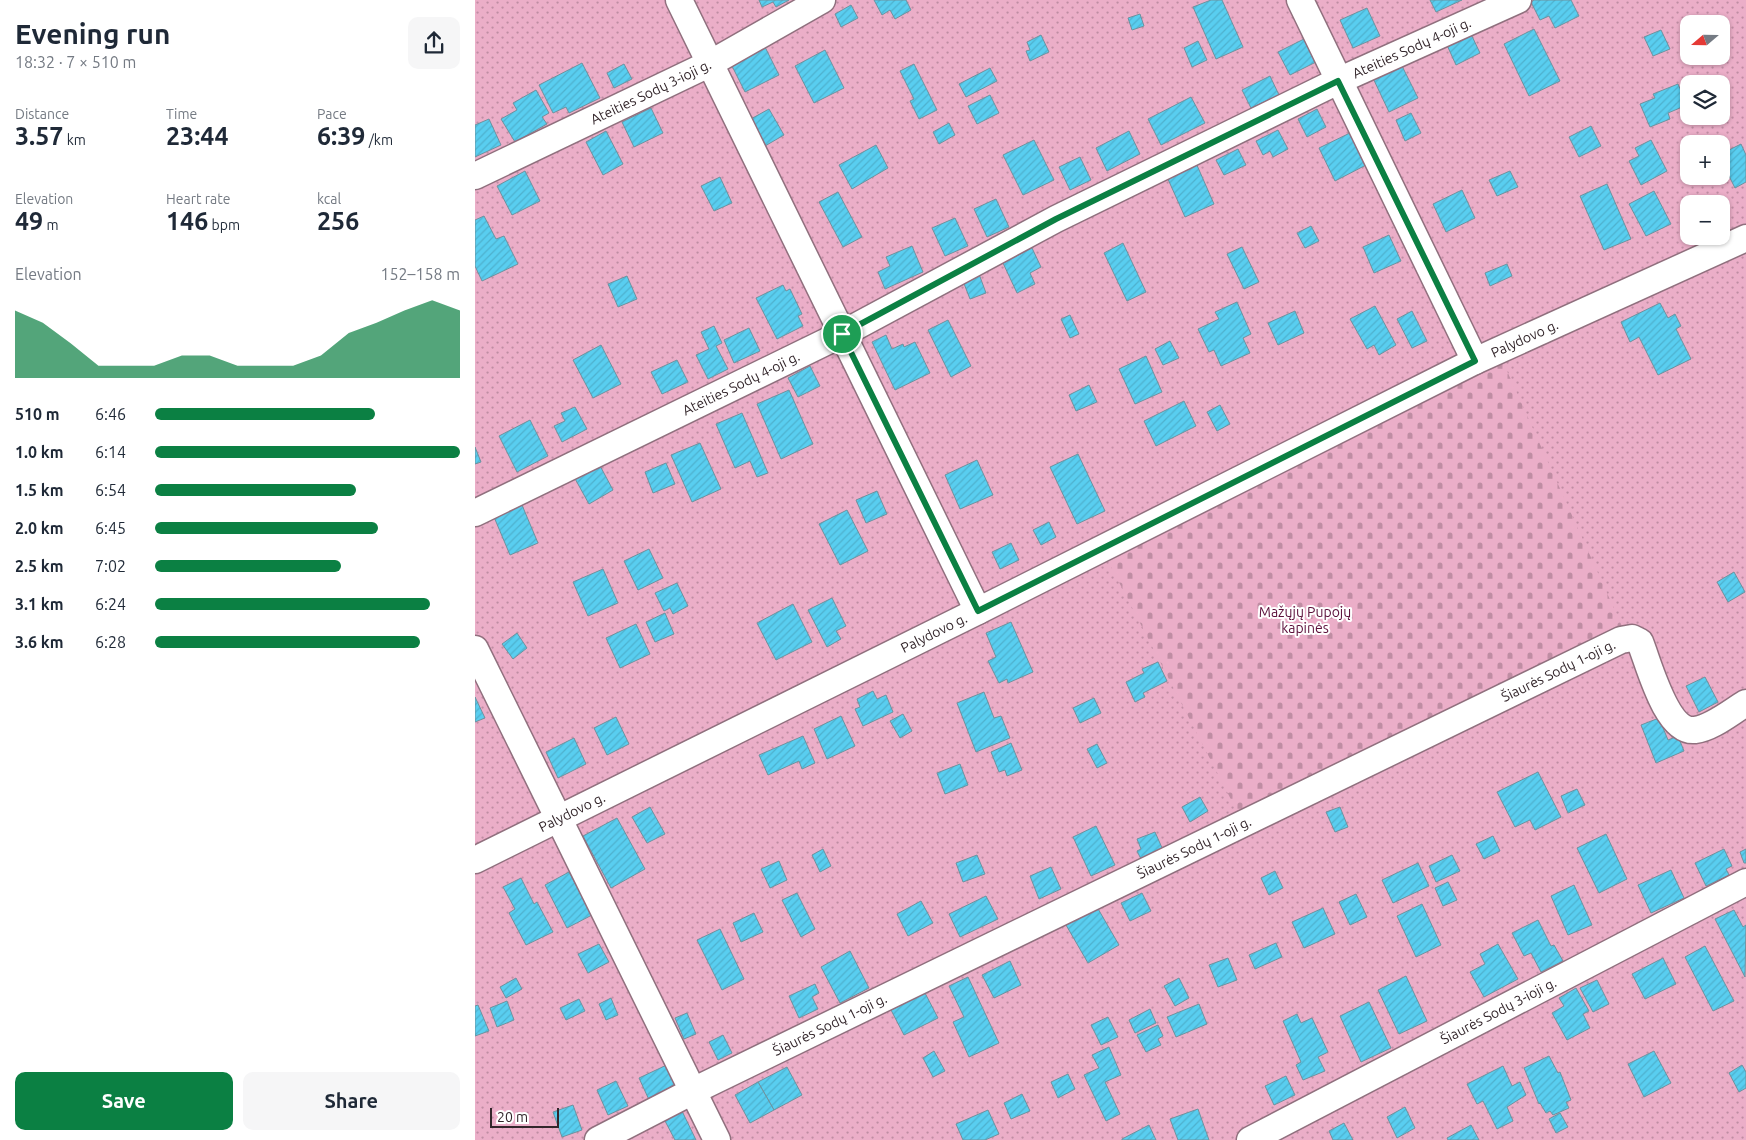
<!DOCTYPE html>
<meta charset="utf-8">
<style>
:root{--surface:#fff;--page:#f6f6f7;--text:#1f2937;--muted:#747a83;--accent:#0b8043}
body{margin:0;font-family:Ubuntu,sans-serif;background:var(--page);color:var(--text);height:100vh;display:flex;flex-direction:column;font-size:19px;white-space:nowrap}
*{box-sizing:border-box;margin:0}
p{font-size:16px;color:var(--muted)}
.icon{flex:none;width:28px;height:28px;fill:none;stroke:currentColor;stroke-width:2;stroke-linecap:round;stroke-linejoin:round}
.map{position:relative;flex:1;overflow:hidden}
.panel{display:flex;flex-direction:column;background:var(--surface);width:475px}
.panel>*{flex:none}
.needle{width:32px;rotate:250deg}
.tools{position:absolute;left:1205px;top:15px;display:grid;gap:10px}
.tools a{display:grid;place-items:center;width:50px;height:50px;border-radius:10px;background:var(--surface);box-shadow:0 1px 4px #0004;font-size:25px}
.scale{position:absolute;left:15px;bottom:12px;width:69px;box-sizing:border-box;padding-left:5px;border:2px solid #33262b;border-top:0;font-size:14px;line-height:18px;white-space:nowrap;color:#33262b;-webkit-text-stroke:4px #fff;paint-order:stroke}
.pin{position:absolute;display:grid;place-items:center;width:42px;height:42px;color:#fff;margin:-21px;border:2px solid #fff;border-radius:50%;box-shadow:0 1px 5px #0007}
.round{display:grid;place-items:center;flex:none;width:52px;height:52px;border-radius:10px;background:var(--page)}
.summary{display:flex;align-items:center;justify-content:space-between;height:85px;padding:0 15px}
h1{font-size:28px;font-weight:600;line-height:38px}
.figures{display:grid;grid-template-columns:repeat(3,1fr);gap:8px;height:85px;padding:5px 15px}
.figures div{display:grid;align-content:center}
.figures b{font-size:25px;font-weight:600}
.figures small{font-size:14px;font-weight:400}
.figures p{font-size:14px}
.chart{height:140px;padding:10px 15px}
.chart p{display:flex;justify-content:space-between}
.chart svg{width:100%;height:90px;margin-top:5px;fill:var(--accent);opacity:.7}
.action{display:flex;gap:10px;margin-top:auto;padding:10px 15px}
.action a{flex:1;height:58px;border-radius:10px;background:var(--accent);color:#fff;font-size:20px;font-weight:600;line-height:58px;text-align:center}
.action a+a{background:var(--page);color:var(--text)}
ul{padding:0 15px;list-style:none;font-size:16px}
li{display:grid;grid-template-columns:80px 60px 1fr;align-items:center;height:38px}
li i{height:12px;border-radius:6px;background:var(--accent)}
main{display:flex;flex:1;min-height:0}
.map>svg:first-child{display:block}
.grass{fill:url(#grass-dots);fill-rule:evenodd}
.cemetery{fill:url(#cemetery-stones)}
.building{fill:url(#building-hatch);stroke:#6e929e}
.lines{fill:none;stroke-linecap:round;stroke-linejoin:round}
.minor-casing{stroke:#90707e;stroke-width:29}
.minor{stroke:#fff;stroke-width:26}
.route-casing{stroke:#fff;stroke-width:10}
.route{stroke:#0b8043;stroke-width:6}
.labels{text-anchor:middle;dominant-baseline:central;stroke-width:4;stroke-linejoin:round;paint-order:stroke}
.street-label{font-size:14px;fill:#33262b;stroke:#fff}
.park-label{font-size:14px;fill:#5b0f3a;stroke:#fff}
</style>
<main>
<section class="panel">
<div class="summary"><div><h1>Evening run</h1><p>18:32 · 7 × 510 m</p></div><a class="round"><svg class="icon" aria-label="share" viewBox="0 0 24 24"><path d="M12 15V3M7 8l5-5 5 5M5 13v7h14v-7"/></svg></a></div>
<div class="figures">
<div><p>Distance</p><b>3.57<small> km</small></b></div>
<div><p>Time</p><b>23:44</b></div>
<div><p>Pace</p><b>6:39<small> /km</small></b></div>
</div>
<div class="figures">
<div><p>Elevation</p><b>49<small> m</small></b></div>
<div><p>Heart rate</p><b>146<small> bpm</small></b></div>
<div><p>kcal</p><b>256</b></div>
</div>
<div class="chart"><p><span>Elevation</span>152–158 m</p>
<svg viewBox="0 0 160 44" preserveAspectRatio="none"><path d="M0 44V11L10 17L20 27L30 38L40 38L50 38L60 33L70 33L80 38L90 38L100 38L110 33L120 22L130 17L140 11L150 6L160 11V44z"/></svg>
</div>
<ul>
<li><b>510 m</b>6:46<i style="width:72%"></i></li>
<li><b>1.0 km</b>6:14<i style="width:100%"></i></li>
<li><b>1.5 km</b>6:54<i style="width:66%"></i></li>
<li><b>2.0 km</b>6:45<i style="width:73%"></i></li>
<li><b>2.5 km</b>7:02<i style="width:61%"></i></li>
<li><b>3.1 km</b>6:24<i style="width:90%"></i></li>
<li><b>3.6 km</b>6:28<i style="width:87%"></i></li>
</ul>
<div class="action"><a>Save</a><a>Share</a></div>
</section>
<div class="map">
<svg width="1271" height="1140" viewBox="0 0 1271 1140">
<defs>
<pattern id="grass-dots" width="8" height="8" patternUnits="userSpaceOnUse" patternTransform="scale(1.25)"><rect width="8" height="8" fill="#ebaec8"/><path d="M2 2h.1M6 6h.1" fill="none" stroke="#bf8da3" stroke-width="1.8" stroke-linecap="round"/></pattern>
<pattern id="cemetery-stones" width="16" height="16" patternUnits="userSpaceOnUse" patternTransform="scale(1.25)"><rect width="16" height="16" fill="#ebaec8"/><path d="M2 7V4a2 2 0 0 1 4 0v3zM10 15v-3a2 2 0 0 1 4 0v3z" fill="#bf8da3"/></pattern>
<pattern id="building-hatch" width="6" height="6" patternUnits="userSpaceOnUse" patternTransform="scale(1.25)"><rect width="6" height="6" fill="#59cef0"/><path d="M-1 1l2-2M0 6l6-6M5 7l2-2" fill="none" stroke="#4eb1ce"/></pattern>
</defs>
<rect width="100%" height="100%" fill="#fde7f0"/>
<!-- grass -->
<path class="grass" d="M0,0h1271v1140h-1271zM1214,24h32v32h-32zM1214,84h32v32h-32zM1214,144h32v32h-32zM1214,204h32v32h-32z"/>
<!-- cemetery -->
<polygon class="cemetery" points="1027,360 1150,633 765,817 630,555"/>
<!-- building -->
<g class="building">
<polygon points="284,0 314,0 301,7 298,2 287,7"/>
<polygon points="399,0 431,0 436,10 420,19 415,10 407,15"/>
<polygon points="736,0 747,0 768,47 741,59 718,7"/>
<polygon points="955,0 987,0 961,12"/>
<polygon points="1059,0 1096,0 1104,16 1080,28 1074,16 1065,20 1056,2"/>
<polygon points="376,5 383,18 366,27 360,14"/>
<polygon points="892,8 905,36 878,48 865,20"/>
<polygon points="665,14 669,26 657,30 653,18"/>
<polygon points="1059,29 1085,81 1054,96 1029,44"/>
<polygon points="1186,30 1195,49 1178,56 1169,37"/>
<polygon points="995,32 1005,53 981,65 971,43"/>
<polygon points="566,35 574,52 555,61 551,51 555,50 552,42"/>
<polygon points="829,39 841,62 815,75 803,52"/>
<polygon points="723,41 732,60 717,67 709,48"/>
<polygon points="289,45 304,75 270,92 255,62"/>
<polygon points="350,50 369,88 339,103 320,66"/>
<polygon points="925,62 943,98 914,112 897,76"/>
<polygon points="107,63 125,98 94,113 91,107 78,113 64,85"/>
<polygon points="149,64 157,79 139,88 132,73"/>
<polygon points="439,64 462,110 444,119 435,101 439,99 425,71"/>
<polygon points="515,68 522,81 491,97 484,84"/>
<polygon points="795,76 804,95 776,108 767,90"/>
<polygon points="1203,84 1212,105 1193,113 1195,119 1175,127 1165,104 1180,98 1178,94"/>
<polygon points="61,90 74,113 67,117 72,124 40,142 26,119 42,110 38,103"/>
<polygon points="515,95 524,113 502,124 493,106"/>
<polygon points="716,97 730,123 686,145 673,119"/>
<polygon points="176,108 188,133 159,147 147,122"/>
<polygon points="294,109 309,135 290,146 274,120"/>
<polygon points="842,109 851,127 832,137 823,119"/>
<polygon points="936,113 946,133 930,141 921,120"/>
<polygon points="14,119 26,145 0,157 0,125"/>
<polygon points="474,123 480,135 464,144 458,132"/>
<polygon points="1116,126 1126,146 1104,157 1094,137"/>
<polygon points="803,130 813,149 798,157 795,151 788,155 781,141"/>
<polygon points="131,131 148,164 128,175 111,142"/>
<polygon points="654,131 665,154 632,171 621,148"/>
<polygon points="877,132 893,164 860,181 844,148"/>
<polygon points="559,140 579,180 548,195 528,155"/>
<polygon points="1176,140 1192,171 1166,185 1154,161 1164,156 1160,148"/>
<polygon points="1266,144 1271,155 1271,182 1260,188 1246,160 1246,154"/>
<polygon points="401,145 413,168 377,189 364,165"/>
<polygon points="763,149 771,165 749,175 741,160"/>
<polygon points="605,157 616,180 595,190 584,167"/>
<polygon points="721,163 739,204 710,217 692,177"/>
<polygon points="50,171 65,201 37,215 22,186"/>
<polygon points="1035,171 1043,187 1022,196 1014,180"/>
<polygon points="245,177 257,203 239,211 226,186"/>
<polygon points="1132,184 1156,239 1129,250 1105,196"/>
<polygon points="987,190 1000,218 971,232 958,204"/>
<polygon points="1179,191 1196,224 1171,236 1154,204"/>
<polygon points="363,192 387,237 368,247 344,202"/>
<polygon points="521,199 534,227 512,237 499,209"/>
<polygon points="9,216 21,239 29,236 43,264 7,281 0,266 0,220"/>
<polygon points="480,218 493,246 470,256 457,228"/>
<polygon points="836,226 844,241 830,248 822,233"/>
<polygon points="914,235 926,261 899,273 888,247"/>
<polygon points="648,243 671,292 652,301 629,253"/>
<polygon points="437,246 448,272 410,289 403,272 415,266 411,257"/>
<polygon points="767,247 784,282 769,289 752,254"/>
<polygon points="557,248 566,267 555,273 560,284 542,293 528,263"/>
<polygon points="1032,264 1037,276 1015,286 1010,273"/>
<polygon points="504,274 511,293 495,299 488,281"/>
<polygon points="152,276 162,299 143,307 133,284"/>
<polygon points="308,285 311,291 315,289 327,314 323,316 328,326 302,339 281,298"/>
<polygon points="762,302 776,334 768,338 775,353 746,366 739,350 734,352 723,329 744,319 740,312"/>
<polygon points="1185,303 1193,318 1200,314 1206,326 1201,329 1216,359 1183,375 1164,337 1155,342 1146,322"/>
<polygon points="900,306 921,345 904,355 899,345 892,349 875,319"/>
<polygon points="820,311 829,333 803,345 793,323"/>
<polygon points="937,311 952,341 937,348 922,319"/>
<polygon points="595,315 604,334 595,338 586,319"/>
<polygon points="473,320 496,366 476,377 453,330"/>
<polygon points="239,326 247,343 241,346 253,369 233,379 221,355 234,349 226,332"/>
<polygon points="274,328 285,351 259,363 249,340"/>
<polygon points="411,335 417,349 428,344 429,347 440,342 455,373 420,390 397,342"/>
<polygon points="695,341 704,358 688,365 680,349"/>
<polygon points="126,345 146,384 118,398 98,360"/>
<polygon points="671,356 687,392 660,404 644,369"/>
<polygon points="202,360 213,382 187,394 176,372"/>
<polygon points="335,366 345,386 323,397 313,378"/>
<polygon points="614,385 622,402 601,411 594,395"/>
<polygon points="314,390 338,444 306,459 282,404"/>
<polygon points="709,401 721,426 681,446 669,421"/>
<polygon points="745,405 755,424 742,431 732,412"/>
<polygon points="100,407 112,429 87,442 79,426 90,421 86,413"/>
<polygon points="267,413 293,473 282,477 275,461 260,468 241,424"/>
<polygon points="55,420 73,456 42,472 24,436"/>
<polygon points="225,443 246,489 217,502 196,455"/>
<polygon points="0,447 6,462 0,464"/>
<polygon points="603,454 630,511 602,524 575,467"/>
<polygon points="502,460 518,495 485,509 470,475"/>
<polygon points="123,462 138,490 114,504 98,475"/>
<polygon points="191,463 200,484 178,493 170,472"/>
<polygon points="402,491 412,514 391,523 381,500"/>
<polygon points="47,505 63,543 35,555 19,517"/>
<polygon points="372,510 393,551 365,565 344,524"/>
<polygon points="574,522 581,537 566,545 558,530"/>
<polygon points="536,543 544,560 525,569 517,552"/>
<polygon points="174,549 188,578 163,590 149,561"/>
<polygon points="128,569 143,603 113,616 98,582"/>
<polygon points="1259,572 1270,592 1253,602 1242,582"/>
<polygon points="202,583 213,606 198,614 195,608 189,611 180,593"/>
<polygon points="357,598 371,626 361,631 366,639 352,647 333,610"/>
<polygon points="318,604 337,642 301,660 282,623"/>
<polygon points="190,613 199,634 180,642 171,622"/>
<polygon points="536,622 558,672 533,683 532,679 524,683 513,661 521,657 511,633"/>
<polygon points="161,624 175,654 145,668 131,638"/>
<polygon points="42,633 52,648 38,659 27,644"/>
<polygon points="683,662 692,681 668,693 670,697 660,702 651,682 669,673 667,669"/>
<polygon points="1230,677 1243,702 1224,712 1211,686"/>
<polygon points="398,691 402,699 411,695 418,712 388,726 380,709 385,707 382,699"/>
<polygon points="509,692 519,718 526,716 535,738 501,752 482,703"/>
<polygon points="0,697 10,718 0,722"/>
<polygon points="619,698 626,713 605,723 598,708"/>
<polygon points="428,714 437,731 425,738 415,721"/>
<polygon points="366,716 380,746 352,759 339,729"/>
<polygon points="141,717 154,744 132,755 119,728"/>
<polygon points="1184,718 1193,740 1203,736 1209,751 1181,763 1166,725"/>
<polygon points="328,736 340,763 327,769 324,761 293,775 284,755"/>
<polygon points="99,738 111,764 83,778 71,752"/>
<polygon points="536,743 547,770 532,776 530,770 524,772 516,752"/>
<polygon points="622,744 632,763 622,768 612,749"/>
<polygon points="485,764 493,785 470,794 462,773"/>
<polygon points="1063,772 1086,817 1060,830 1055,820 1040,827 1022,792"/>
<polygon points="1102,789 1110,805 1093,813 1086,796"/>
<polygon points="725,797 733,811 715,822 707,807"/>
<polygon points="175,807 190,834 172,843 157,817"/>
<polygon points="865,807 873,827 860,832 851,812"/>
<polygon points="142,818 170,869 136,888 108,836"/>
<polygon points="621,826 640,865 616,876 598,837"/>
<polygon points="680,832 688,850 666,859 662,851 666,849 662,839"/>
<polygon points="1131,834 1152,879 1124,893 1102,848"/>
<polygon points="1018,836 1025,851 1009,859 1001,844"/>
<polygon points="348,849 356,866 345,872 337,855"/>
<polygon points="1249,849 1257,866 1251,869 1254,875 1231,886 1220,863"/>
<polygon points="1271,849 1271,863 1269,863 1265,852"/>
<polygon points="502,855 510,874 488,882 481,863"/>
<polygon points="977,855 985,871 961,882 954,866"/>
<polygon points="304,861 312,880 295,888 286,869"/>
<polygon points="943,863 954,886 918,903 907,880"/>
<polygon points="576,867 586,889 564,899 555,876"/>
<polygon points="1196,870 1209,898 1176,913 1163,885"/>
<polygon points="800,871 808,888 794,895 786,878"/>
<polygon points="94,872 117,915 92,928 70,885"/>
<polygon points="46,878 59,904 62,902 78,932 51,945 34,913 40,909 28,887"/>
<polygon points="973,882 982,900 968,906 960,888"/>
<polygon points="1099,885 1117,925 1093,935 1076,896"/>
<polygon points="322,893 340,929 326,937 307,900"/>
<polygon points="667,893 676,911 655,921 646,903"/>
<polygon points="881,894 892,917 875,925 864,902"/>
<polygon points="511,896 523,919 485,937 474,914"/>
<polygon points="446,901 458,923 433,936 422,914"/>
<polygon points="947,904 966,945 941,957 922,916"/>
<polygon points="622,907 644,945 613,963 591,925"/>
<polygon points="848,908 860,934 829,948 817,922"/>
<polygon points="1259,910 1268,927 1271,925 1270,977 1240,919"/>
<polygon points="279,913 288,932 266,942 258,923"/>
<polygon points="1063,920 1076,946 1079,945 1088,961 1066,972 1056,953 1049,956 1037,933"/>
<polygon points="245,929 269,979 247,990 222,940"/>
<polygon points="801,943 807,957 780,969 774,955"/>
<polygon points="124,944 134,962 113,973 103,954"/>
<polygon points="1023,944 1043,979 1009,997 995,972 1010,964 1005,954"/>
<polygon points="1230,946 1259,1001 1238,1011 1210,957"/>
<polygon points="375,951 394,988 365,1003 346,967"/>
<polygon points="753,958 762,980 743,987 734,965"/>
<polygon points="1188,958 1201,984 1170,999 1157,974"/>
<polygon points="535,961 546,985 519,998 507,975"/>
<polygon points="931,976 952,1021 924,1034 903,990"/>
<polygon points="493,977 524,1043 494,1057 478,1022 489,1017 474,986"/>
<polygon points="41,978 47,989 31,998 25,987"/>
<polygon points="704,978 714,998 700,1006 689,986"/>
<polygon points="1122,980 1134,1004 1118,1012 1105,988"/>
<polygon points="340,984 344,993 337,997 343,1009 324,1018 314,996"/>
<polygon points="1101,988 1114,1011 1108,1014 1115,1028 1092,1040 1077,1013 1089,1006 1084,998"/>
<polygon points="450,993 463,1018 429,1035 416,1010"/>
<polygon points="136,998 143,1015 131,1020 124,1004"/>
<polygon points="104,999 110,1011 91,1020 85,1008"/>
<polygon points="32,1001 39,1020 22,1027 15,1008"/>
<polygon points="894,1002 916,1048 886,1062 865,1016"/>
<polygon points="724,1004 732,1024 701,1037 692,1017"/>
<polygon points="3,1005 14,1031 0,1036 0,1006"/>
<polygon points="675,1009 681,1023 660,1033 654,1020"/>
<polygon points="212,1013 221,1034 209,1039 200,1018"/>
<polygon points="822,1014 826,1023 837,1018 853,1052 843,1057 850,1071 828,1080 821,1065 826,1062 808,1021"/>
<polygon points="633,1017 643,1037 626,1045 616,1025"/>
<polygon points="683,1025 688,1036 683,1039 686,1045 671,1052 662,1035"/>
<polygon points="248,1035 257,1053 243,1060 234,1042"/>
<polygon points="634,1047 646,1075 630,1082 645,1114 631,1121 609,1075 624,1068 617,1055"/>
<polygon points="459,1051 470,1071 458,1077 448,1058"/>
<polygon points="1179,1051 1196,1083 1169,1097 1153,1064"/>
<polygon points="1074,1056 1083,1073 1085,1072 1096,1100 1091,1102 1094,1108 1078,1115 1075,1111 1071,1113 1065,1103 1064,1104 1049,1068"/>
<polygon points="196,1063 207,1087 175,1102 164,1078"/>
<polygon points="1267,1065 1271,1072 1271,1088 1264,1092 1254,1073"/>
<polygon points="1028,1066 1037,1086 1045,1082 1051,1095 1032,1107 1038,1121 1022,1129 1008,1101 1002,1104 992,1084"/>
<polygon points="312,1067 327,1095 299,1110 283,1082"/>
<polygon points="593,1074 600,1089 583,1098 576,1082"/>
<polygon points="811,1076 820,1095 799,1105 790,1086"/>
<polygon points="141,1081 153,1106 133,1115 122,1090"/>
<polygon points="283,1082 299,1110 275,1123 260,1095"/>
<polygon points="547,1094 555,1111 536,1119 529,1103"/>
<polygon points="98,1105 107,1130 87,1137 78,1112"/>
<polygon points="930,1107 940,1128 922,1138 912,1117"/>
<polygon points="723,1109 734,1140 703,1140 695,1119"/>
<polygon points="513,1110 524,1134 510,1140 488,1140 481,1124"/>
<polygon points="207,1111 221,1140 200,1140 189,1119"/>
<polygon points="1085,1113 1093,1127 1081,1133 1074,1119"/>
<polygon points="869,1123 878,1140 858,1140 854,1131"/>
<polygon points="674,1125 681,1140 647,1140 647,1139"/>
<polygon points="996,1125 1004,1140 973,1140 972,1138"/>
</g>
<g class="lines">
<!-- minor casing -->
<g class="minor-casing">
<g id="minor">
<polyline points="204,0 503,611"/>
<polyline points="825,0 1000,361"/>
<path id="s1" d="M0,176l236,-113 111,-63"/>
<path id="s2" d="M0,513l367,-179 214,-115 282,-138 180,-81"/>
<polyline points="0,649 242,1140"/>
<path id="s3" d="M0,860l503,-249 497,-250 271,-123"/>
<path id="s4" d="M123,1140l95,-49 928,-451 11,-2 8,4c9,22 26,91 55,88 17,-2 36,-18 51,-27"/>
<path id="s5" d="M775,1140l496,-258"/>
</g>
</g>
<!-- minor -->
<use href="#minor" class="minor"/>
</g>
<g class="lines">
<!-- route casing -->
<g class="route-casing">
<polygon id="route" points="863,81 1000,361 503,611 367,334 581,219"/>
</g>
<!-- route -->
<use href="#route" class="route"/>
</g>
<g class="labels">
<!-- street labels -->
<g class="street-label">
<text stroke="none"><textPath href="#s2" startOffset="1046">Ateities Sodų 4-oji g.</textPath></text>
<text stroke="none"><textPath href="#s1" startOffset="195">Ateities Sodų 3-ioji g.</textPath></text>
<text stroke="none"><textPath href="#s3" startOffset="1172">Palydovo g.</textPath></text>
<text stroke="none"><textPath href="#s2" startOffset="296">Ateities Sodų 4-oji g.</textPath></text>
<text stroke="none"><textPath href="#s3" startOffset="512">Palydovo g.</textPath></text>
<text stroke="none"><textPath href="#s4" startOffset="1069">Šiaurės Sodų 1-oji g.</textPath></text>
<text stroke="none"><textPath href="#s3" startOffset="108">Palydovo g.</textPath></text>
<text stroke="none"><textPath href="#s4" startOffset="664">Šiaurės Sodų 1-oji g.</textPath></text>
<text stroke="none"><textPath href="#s5" startOffset="280">Šiaurės Sodų 3-ioji g.</textPath></text>
<text stroke="none"><textPath href="#s4" startOffset="259">Šiaurės Sodų 1-oji g.</textPath></text>
</g>
<!-- park labels -->
<g class="park-label">
<text x="830" y="612">Mažųjų Pupojų<tspan x="830" dy="16">kapinės</tspan></text>
</g>
</g>
</svg>
<div class="tools">
<a><svg class="needle" viewBox="-14 -14 28 28"><path d="M0-13l5 13h-10z" fill="#e53935"/><path d="M0 13l5-13h-10z" fill="#747a83"/></svg></a>
<a><svg class="icon" aria-label="layers" viewBox="0 0 24 24"><path d="M12 4l9 5-9 5-9-5zM3 14l9 5 9-5"/></svg></a>
<a>+</a>
<a>−</a>
</div>
<div class="scale">20 m</div>
<div class="pin" style="left:367px;top:334px;background:#1e9e55"><svg class="icon" aria-label="arrive" viewBox="0 0 24 24"><path d="M6 21V4h12l-3 4 3 4H6"/></svg></div>
</div>
</main>
